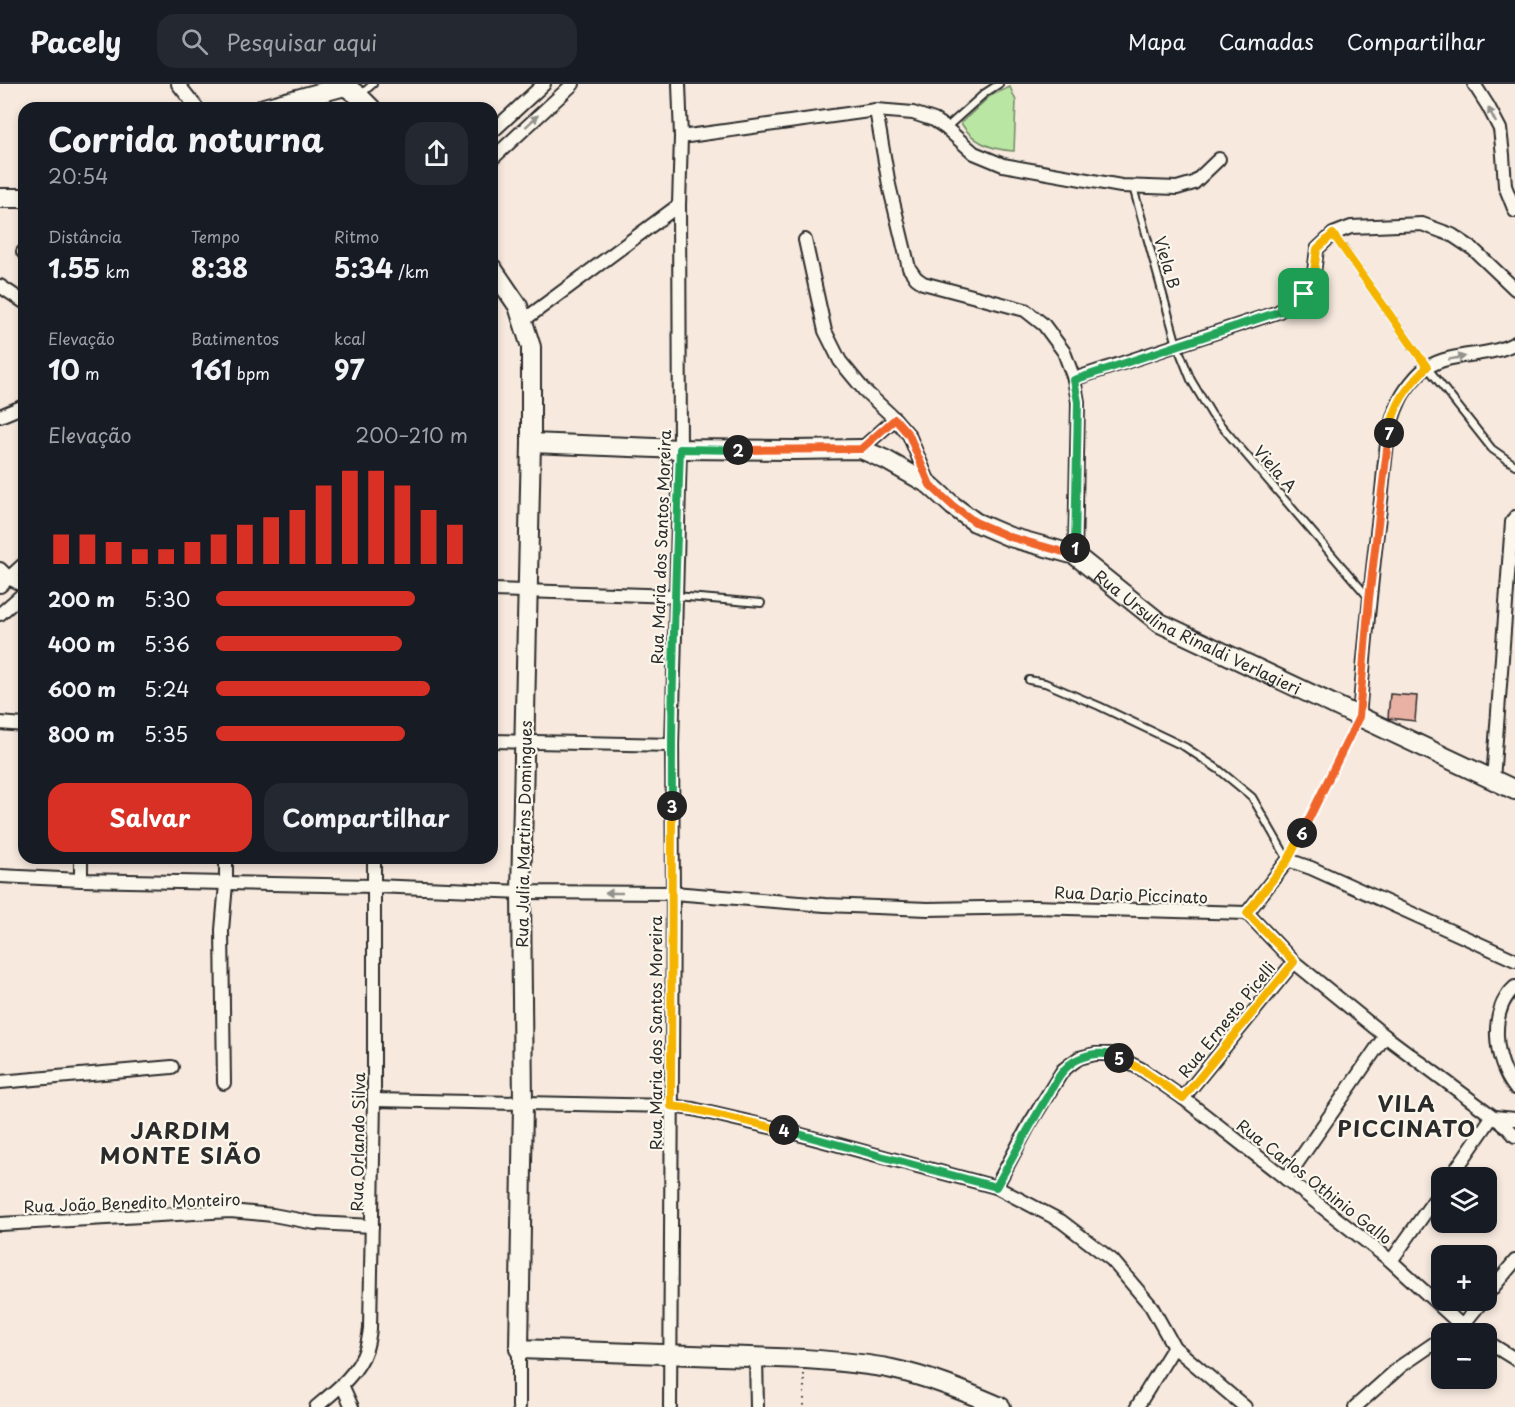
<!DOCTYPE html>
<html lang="pt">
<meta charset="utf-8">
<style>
:root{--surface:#171b24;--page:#242831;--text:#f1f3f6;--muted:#9ea1a6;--line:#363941;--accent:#d93025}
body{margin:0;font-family:"Playpen Sans",sans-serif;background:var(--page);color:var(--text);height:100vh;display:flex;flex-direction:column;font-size:22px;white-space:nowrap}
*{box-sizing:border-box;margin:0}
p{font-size:20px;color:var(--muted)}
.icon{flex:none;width:33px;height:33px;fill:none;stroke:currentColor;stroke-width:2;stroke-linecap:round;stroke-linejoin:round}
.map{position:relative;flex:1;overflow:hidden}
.side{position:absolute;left:18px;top:18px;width:480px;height:762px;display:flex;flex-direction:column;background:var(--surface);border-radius:18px;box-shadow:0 3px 9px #0003}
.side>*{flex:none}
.buttons{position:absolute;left:1431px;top:1083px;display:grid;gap:12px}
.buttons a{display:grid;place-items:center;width:66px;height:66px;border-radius:12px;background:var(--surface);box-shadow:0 3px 9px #0003;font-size:30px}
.pin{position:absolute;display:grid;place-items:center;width:51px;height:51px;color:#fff;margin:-26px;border-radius:12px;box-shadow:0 3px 9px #0006}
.km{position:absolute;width:30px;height:30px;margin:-15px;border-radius:50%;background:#222;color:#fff;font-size:16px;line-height:30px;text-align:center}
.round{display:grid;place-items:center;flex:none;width:63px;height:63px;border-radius:18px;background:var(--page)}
.head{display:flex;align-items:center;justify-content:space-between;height:102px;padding:0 30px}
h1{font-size:33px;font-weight:700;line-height:45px}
.stats{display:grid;grid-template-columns:repeat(3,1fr);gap:9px;height:102px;padding:6px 30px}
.stats div{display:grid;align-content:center}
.stats b{font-size:26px;font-weight:700}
.stats small{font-size:16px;font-weight:400}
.stats p{font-size:16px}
.chart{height:168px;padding:12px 30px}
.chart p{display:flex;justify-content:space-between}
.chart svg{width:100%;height:108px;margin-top:6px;stroke:var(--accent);stroke-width:6}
.primary-button{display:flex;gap:12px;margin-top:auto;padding:12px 30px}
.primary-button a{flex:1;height:69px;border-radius:18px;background:var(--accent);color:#fff;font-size:24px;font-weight:700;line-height:69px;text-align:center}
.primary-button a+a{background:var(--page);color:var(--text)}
ul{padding:0 30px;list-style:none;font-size:20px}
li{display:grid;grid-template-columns:96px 72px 1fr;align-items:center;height:45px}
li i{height:15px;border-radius:8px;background:var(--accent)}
header{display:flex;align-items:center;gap:36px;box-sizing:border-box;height:84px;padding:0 30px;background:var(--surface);border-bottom:2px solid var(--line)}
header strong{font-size:28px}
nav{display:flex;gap:33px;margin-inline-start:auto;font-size:21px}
.search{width:420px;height:54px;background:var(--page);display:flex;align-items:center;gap:15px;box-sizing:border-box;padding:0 21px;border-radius:18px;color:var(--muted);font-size:22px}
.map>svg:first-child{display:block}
.green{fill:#bae6a3;stroke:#728867;stroke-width:1.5}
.building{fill:#e9b0a4;stroke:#2b2b2b;stroke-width:1.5}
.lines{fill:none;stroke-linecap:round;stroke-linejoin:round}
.lane-casing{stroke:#2b2b2b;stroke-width:10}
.street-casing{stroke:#2b2b2b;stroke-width:16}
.secondary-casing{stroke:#2b2b2b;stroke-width:22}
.path{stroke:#2b2b2b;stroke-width:2;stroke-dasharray:1.5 4.5;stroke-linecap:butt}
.lane{stroke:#fbf7ec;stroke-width:6}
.street{stroke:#fbf7ec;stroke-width:12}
.secondary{stroke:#fbf7ec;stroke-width:18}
.oneway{fill:#93918c}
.split-1-casing{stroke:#fff;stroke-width:12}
.split-2-casing{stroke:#fff;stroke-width:12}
.split-3-casing{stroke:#fff;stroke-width:12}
.split-4-casing{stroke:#fff;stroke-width:12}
.split-5-casing{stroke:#fff;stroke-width:12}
.split-6-casing{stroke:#fff;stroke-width:12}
.split-7-casing{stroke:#fff;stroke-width:12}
.split-8-casing{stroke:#fff;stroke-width:12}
.split-1{stroke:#22a559;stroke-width:8}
.split-2{stroke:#f0652b;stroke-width:8}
.split-3{stroke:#22a559;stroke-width:8}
.split-4{stroke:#f5b400;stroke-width:8}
.split-5{stroke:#22a559;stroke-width:8}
.split-6{stroke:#f5b400;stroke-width:8}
.split-7{stroke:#f0652b;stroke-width:8}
.split-8{stroke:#f5b400;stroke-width:8}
.labels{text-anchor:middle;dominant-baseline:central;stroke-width:4.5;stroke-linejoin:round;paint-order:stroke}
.street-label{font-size:16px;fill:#2b2b2b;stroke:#fbf7ec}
.district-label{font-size:22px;font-weight:bold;letter-spacing:1.5px;fill:#2b2b2b;stroke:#fbf7ec}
</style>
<header>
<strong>Pacely</strong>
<div class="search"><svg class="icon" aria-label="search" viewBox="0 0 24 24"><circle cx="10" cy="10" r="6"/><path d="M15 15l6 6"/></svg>Pesquisar aqui</div>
<nav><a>Mapa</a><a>Camadas</a><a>Compartilhar</a></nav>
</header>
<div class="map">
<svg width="1515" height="1323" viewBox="0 0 1515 1323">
<rect width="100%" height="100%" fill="#f7e9de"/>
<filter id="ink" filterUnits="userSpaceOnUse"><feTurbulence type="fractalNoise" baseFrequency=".0167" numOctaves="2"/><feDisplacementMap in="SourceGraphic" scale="12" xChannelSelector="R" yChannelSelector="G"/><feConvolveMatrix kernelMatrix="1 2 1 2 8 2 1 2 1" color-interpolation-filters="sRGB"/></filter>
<g filter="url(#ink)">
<!-- green -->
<path class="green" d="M1010,3l6,14 -2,50c-22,-1 -41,-8 -53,-28l29,-27z"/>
<!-- building -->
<polygon class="building" points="1390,610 1417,612 1415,637 1388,634"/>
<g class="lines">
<!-- lane casing -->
<g class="lane-casing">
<g id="lane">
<polyline points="360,11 373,0"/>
<polyline points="946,44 985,9 999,0"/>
<polyline points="1133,103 1177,261 1191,296 1212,331 1369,514"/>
<polyline points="1333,150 1427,283 1492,365 1515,381"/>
<polyline points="675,512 761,519"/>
<polyline points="1029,596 1045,599 1099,622 1185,663 1218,685 1252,713 1288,776"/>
</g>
</g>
<!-- street casing -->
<g class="street-casing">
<g id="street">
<polyline points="178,0 197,24"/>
<polyline points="1474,0 1488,22 1500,45 1503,71 1505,102 1515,127"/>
<polyline points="876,26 889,101 909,184 916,194 923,199 1025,226 1044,241 1064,268 1074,295 1278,228 1304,210 1314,189 1317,165 1333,150 1351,143 1422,140 1452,151 1473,165 1515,205"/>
<polyline points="492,48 544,0"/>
<polyline points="681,53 876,26 913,29 934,36 946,44 974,69 1003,81 1121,102 1177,104 1194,99 1219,75"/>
<polyline points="492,75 573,0"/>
<polyline points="805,156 825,247 840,277 864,306 895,335"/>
<polyline points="23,168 24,169"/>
<polyline points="0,202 24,218"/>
<polyline points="524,236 679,121"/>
<polyline points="1074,295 1078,318 1075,471"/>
<polyline points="0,332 24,322"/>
<polyline points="861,365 895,335 909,351 930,401"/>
<polyline points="0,485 9,494 24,502"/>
<polyline points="0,502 24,480"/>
<polyline points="492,506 675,512"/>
<polyline points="0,530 24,509"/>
<path d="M1359,633c6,-73 13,-145 22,-217 4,-33 4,-69 18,-98 4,-10 19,-30 29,-35 26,-16 61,-9 87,-24"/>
<polyline points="0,639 24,641"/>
<polyline points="492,657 672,661"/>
<polyline points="1493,696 1512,438 1515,433"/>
<polyline points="0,792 81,796 374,802 521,808 673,809 825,821 928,825 1033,823 1247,829 1294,878 1385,952 1507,1043 1515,1052"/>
<polyline points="81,796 81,774"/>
<polyline points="1247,829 1288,776 1311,784 1515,876"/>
<path d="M1515,903c-27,24 -21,74 0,101"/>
<polyline points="0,998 172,983"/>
<polyline points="224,999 222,846 226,800 226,774"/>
<polyline points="1183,1014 1294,878"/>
<polyline points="374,1016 671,1022 693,1025 783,1046 996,1103 1061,1137 1112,1176 1151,1222 1174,1263 1245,1323"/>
<polyline points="1494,1033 1515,1035"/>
<polyline points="1450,1094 1492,1033"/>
<polyline points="1286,1095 1385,952"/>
<polyline points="996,1103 1029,1041 1063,986 1079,974 1095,970 1111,970 1141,985 1183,1014 1391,1177 1462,1242 1475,1250"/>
<polyline points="0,1140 230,1127 273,1131 315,1139 372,1142"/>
<polyline points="1391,1177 1442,1105"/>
<polyline points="1486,1212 1515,1177"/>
<polyline points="1449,1250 1462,1242 1483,1216"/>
<polyline points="1486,1257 1515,1275"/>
<polyline points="756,1273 757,1323"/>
<polyline points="342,1301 352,1323"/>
<path d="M316,1323c19,-16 42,-33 50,-58 2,-6 3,-13 4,-20l4,-229v-242"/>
<polyline points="519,1323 519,1265"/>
<polyline points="670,1323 673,809 672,661 680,365 679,121 681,53 679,0"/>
<polyline points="1137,1323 1174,1263"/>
<polyline points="1355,1323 1401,1282 1442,1254"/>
</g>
</g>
<!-- secondary casing -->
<g class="secondary-casing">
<g id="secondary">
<polyline points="342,0 359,12 371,24"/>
<polyline points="264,24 345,2"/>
<polyline points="0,114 24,114"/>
<path d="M492,184l26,38 13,41v96l-10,449 2,212 -4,245 285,10c29,2 59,4 88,10 38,8 74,23 109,38"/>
<path id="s1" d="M531,359l149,6 114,1 67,-1 25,11 44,25 23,21 22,16 35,15 65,18 85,68 355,167"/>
</g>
</g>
<!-- path -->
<g class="path">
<polyline points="1294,765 1353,646"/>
<polyline points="804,1290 804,1323"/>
</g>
<!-- lane -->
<use href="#lane" class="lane"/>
<!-- street -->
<use href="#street" class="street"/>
<!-- secondary -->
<use href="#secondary" class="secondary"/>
</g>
<!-- one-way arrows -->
<defs><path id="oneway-solid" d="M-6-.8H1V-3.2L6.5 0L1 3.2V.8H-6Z" transform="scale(1.5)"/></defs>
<g class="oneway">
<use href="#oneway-solid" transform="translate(1492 31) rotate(-117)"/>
<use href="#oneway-solid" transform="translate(532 37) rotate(-43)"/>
<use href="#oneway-solid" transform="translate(1457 274) rotate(-10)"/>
<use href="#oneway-solid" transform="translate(614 809) rotate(180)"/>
</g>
</g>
<g class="lines" filter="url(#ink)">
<!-- split-1 casing -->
<g class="split-1-casing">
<polyline id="split-1" points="1075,464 1078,318 1074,296 1278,228 1304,210"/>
</g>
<!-- split-2 casing -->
<g class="split-2-casing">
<polyline id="split-2" points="738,366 861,365 895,335 909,351 930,401 953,422 975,438 1010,453 1074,471 1075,464"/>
</g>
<!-- split-3 casing -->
<g class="split-3-casing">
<path id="split-3" d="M672,722c-1,-119 4,-238 8,-357l58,1"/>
</g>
<!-- split-4 casing -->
<g class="split-4-casing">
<polyline id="split-4" points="672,722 671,1022 693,1025 784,1046"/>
</g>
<!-- split-5 casing -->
<g class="split-5-casing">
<path id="split-5" d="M784,1046l212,57c17,-30 33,-60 51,-90 5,-8 10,-20 17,-27 13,-15 37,-21 55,-12"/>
</g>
<!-- split-6 casing -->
<g class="split-6-casing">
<polyline id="split-6" points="1119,974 1141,985 1183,1014 1294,878 1247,829 1288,776 1302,749"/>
</g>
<!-- split-7 casing -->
<g class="split-7-casing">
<polyline id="split-7" points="1302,749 1359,633 1369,515 1389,349"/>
</g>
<!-- split-8 casing -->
<g class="split-8-casing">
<path id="split-8" d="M1304,210l10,-21 3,-24 16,-15 94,133c-21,21 -32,36 -38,66"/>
</g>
<!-- split-1 -->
<use href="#split-1" class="split-1"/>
<!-- split-2 -->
<use href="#split-2" class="split-2"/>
<!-- split-3 -->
<use href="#split-3" class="split-3"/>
<!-- split-4 -->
<use href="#split-4" class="split-4"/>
<!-- split-5 -->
<use href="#split-5" class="split-5"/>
<!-- split-6 -->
<use href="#split-6" class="split-6"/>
<!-- split-7 -->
<use href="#split-7" class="split-7"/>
<!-- split-8 -->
<use href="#split-8" class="split-8"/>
</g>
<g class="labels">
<!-- street labels -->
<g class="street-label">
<text transform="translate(1168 178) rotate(74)">Viela B</text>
<text transform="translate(1276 384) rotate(49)">Viela A</text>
<text transform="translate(660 463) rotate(-88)">Rua Maria dos Santos Moreira</text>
<text stroke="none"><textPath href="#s1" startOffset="718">Rua Ursulina Rinaldi Verlagieri</textPath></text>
<text transform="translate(523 750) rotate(-89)">Rua Julia Martins Domingues</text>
<text transform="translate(1131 810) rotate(2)">Rua Dario Piccinato</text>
<text transform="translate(1226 935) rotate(-51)">Rua Ernesto Picelli</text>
<text transform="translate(655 949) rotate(-90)">Rua Maria dos Santos Moreira</text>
<text transform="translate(357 1058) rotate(-89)">Rua Orlando Silva</text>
<text transform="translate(1315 1097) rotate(38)">Rua Carlos Othinio Gallo</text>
<text transform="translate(132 1118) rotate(-2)">Rua João Benedito Monteiro</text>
</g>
<!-- district labels -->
<g class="district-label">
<text x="1407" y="1018">VILA<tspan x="1407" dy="25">PICCINATO</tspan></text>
<text x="181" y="1045">JARDIM<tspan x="181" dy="25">MONTE SIÃO</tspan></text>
</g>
</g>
</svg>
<div class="buttons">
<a><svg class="icon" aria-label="layers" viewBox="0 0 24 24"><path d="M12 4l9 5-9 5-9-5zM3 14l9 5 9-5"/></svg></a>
<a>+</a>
<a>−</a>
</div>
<div class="pin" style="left:1304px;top:210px;background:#1e9e55"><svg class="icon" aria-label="arrive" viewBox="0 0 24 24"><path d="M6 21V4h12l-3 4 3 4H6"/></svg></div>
<b class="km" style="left:1075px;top:464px">1</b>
<b class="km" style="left:738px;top:366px">2</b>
<b class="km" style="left:672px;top:722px">3</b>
<b class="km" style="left:784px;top:1046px">4</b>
<b class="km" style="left:1119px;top:974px">5</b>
<b class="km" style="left:1302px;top:749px">6</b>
<b class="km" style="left:1389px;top:349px">7</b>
<section class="side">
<div class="head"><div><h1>Corrida noturna</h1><p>20:54</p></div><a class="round"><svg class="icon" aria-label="share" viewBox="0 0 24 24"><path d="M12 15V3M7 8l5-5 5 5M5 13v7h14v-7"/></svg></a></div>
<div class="stats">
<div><p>Distância</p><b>1.55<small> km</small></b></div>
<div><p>Tempo</p><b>8:38</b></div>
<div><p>Ritmo</p><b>5:34<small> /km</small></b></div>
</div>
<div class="stats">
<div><p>Elevação</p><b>10<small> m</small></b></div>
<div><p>Batimentos</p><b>161<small> bpm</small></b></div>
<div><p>kcal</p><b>97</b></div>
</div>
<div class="chart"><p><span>Elevação</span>200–210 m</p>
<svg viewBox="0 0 160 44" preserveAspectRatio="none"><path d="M5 44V32M15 44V32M25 44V35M35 44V38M45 44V38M55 44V35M65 44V32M75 44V28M85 44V25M95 44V22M105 44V12M115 44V6M125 44V6M135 44V12M145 44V22M155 44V28"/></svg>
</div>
<ul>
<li><b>200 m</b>5:30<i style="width:79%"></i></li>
<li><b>400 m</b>5:36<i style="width:74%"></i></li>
<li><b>600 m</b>5:24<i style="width:85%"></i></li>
<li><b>800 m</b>5:35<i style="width:75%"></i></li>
</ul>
<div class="primary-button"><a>Salvar</a><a>Compartilhar</a></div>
</section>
</div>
